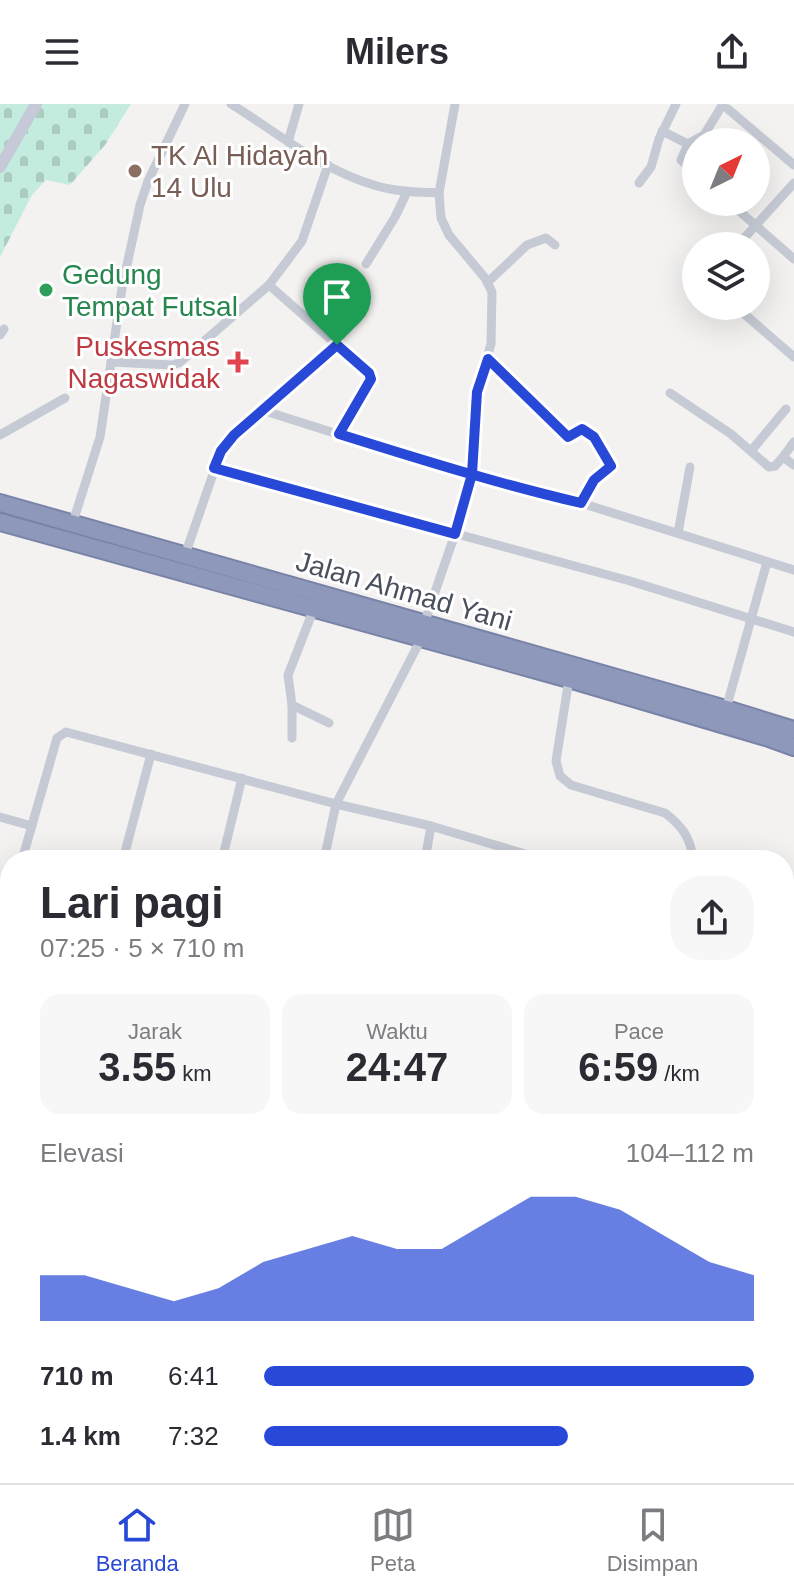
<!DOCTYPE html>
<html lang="id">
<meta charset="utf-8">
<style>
:root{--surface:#fff;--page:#f7f7f7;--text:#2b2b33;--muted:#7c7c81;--line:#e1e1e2;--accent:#2849d7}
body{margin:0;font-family:Arial,sans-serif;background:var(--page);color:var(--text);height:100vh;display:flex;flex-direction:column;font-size:30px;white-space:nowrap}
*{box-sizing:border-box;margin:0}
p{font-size:26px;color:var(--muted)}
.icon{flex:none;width:44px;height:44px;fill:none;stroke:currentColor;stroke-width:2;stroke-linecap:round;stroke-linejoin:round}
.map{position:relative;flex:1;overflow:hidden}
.details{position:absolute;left:0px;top:746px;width:794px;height:634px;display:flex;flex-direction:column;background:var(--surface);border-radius:32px 32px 0 0;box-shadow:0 8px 32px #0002}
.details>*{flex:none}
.needle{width:52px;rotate:43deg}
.controls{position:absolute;left:682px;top:24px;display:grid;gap:16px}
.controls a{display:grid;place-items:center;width:88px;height:88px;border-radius:50%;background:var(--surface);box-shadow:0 8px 32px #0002;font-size:40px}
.pin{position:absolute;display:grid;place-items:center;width:68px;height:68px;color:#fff;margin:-82px -34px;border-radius:50% 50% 50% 0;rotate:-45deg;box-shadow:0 0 8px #0007}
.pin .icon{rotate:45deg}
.round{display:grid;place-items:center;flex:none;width:84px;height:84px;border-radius:32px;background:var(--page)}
.overview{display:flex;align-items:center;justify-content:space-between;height:136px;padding:0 40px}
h1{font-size:44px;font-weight:800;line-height:60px}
.metrics{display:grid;grid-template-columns:repeat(3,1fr);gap:12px;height:136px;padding:8px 40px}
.metrics div{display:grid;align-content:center;border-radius:20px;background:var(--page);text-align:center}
.metrics b{font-size:40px;font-weight:800}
.metrics small{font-size:22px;font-weight:400}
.metrics p{font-size:22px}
.chart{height:224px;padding:16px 40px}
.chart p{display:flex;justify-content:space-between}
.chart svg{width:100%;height:144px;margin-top:8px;fill:var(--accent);opacity:.7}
ul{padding:0 40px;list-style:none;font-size:26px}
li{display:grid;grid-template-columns:128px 96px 1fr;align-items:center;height:60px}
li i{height:20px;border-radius:10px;background:var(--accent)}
header{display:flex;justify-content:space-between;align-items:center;height:104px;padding:0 40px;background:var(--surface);font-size:36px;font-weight:800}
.menu{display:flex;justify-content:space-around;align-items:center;height:112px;border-top:2px solid var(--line);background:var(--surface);font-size:22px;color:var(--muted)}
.menu a{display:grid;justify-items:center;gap:4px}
.menu .active{color:var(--accent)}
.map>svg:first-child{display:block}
.cemetery{fill:url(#cemetery-stones)}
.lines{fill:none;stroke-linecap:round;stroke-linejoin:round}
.highway-casing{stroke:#7983a7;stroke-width:20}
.street{stroke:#c6cad4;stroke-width:9}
.secondary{stroke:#c6cad8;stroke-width:12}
.highway{stroke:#8d98bb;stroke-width:16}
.route-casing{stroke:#fff;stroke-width:16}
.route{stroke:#2849d7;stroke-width:10}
.education-dot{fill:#8d6e63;stroke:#fff;stroke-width:3}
.leisure-dot{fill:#2e9e5b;stroke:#fff;stroke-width:3}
.health-dot{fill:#e0444e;stroke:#fff;stroke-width:3}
.labels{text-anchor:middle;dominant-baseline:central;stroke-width:6;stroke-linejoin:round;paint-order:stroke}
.education-label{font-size:28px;fill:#785e54;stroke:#fff;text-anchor:start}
.leisure-label{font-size:28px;fill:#27864d;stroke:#fff;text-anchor:start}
.health-label{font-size:28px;fill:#be3a42;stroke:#fff;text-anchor:end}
.street-label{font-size:28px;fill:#4a505d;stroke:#fff}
</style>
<header><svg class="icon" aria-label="menu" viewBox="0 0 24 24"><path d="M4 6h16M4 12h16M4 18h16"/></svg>Milers<svg class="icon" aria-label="share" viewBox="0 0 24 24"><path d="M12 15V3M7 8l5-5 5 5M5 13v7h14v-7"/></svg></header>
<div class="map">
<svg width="794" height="1379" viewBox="0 0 794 1379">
<defs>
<pattern id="cemetery-stones" width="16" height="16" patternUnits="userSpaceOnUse" patternTransform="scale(2)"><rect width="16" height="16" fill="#c4ecde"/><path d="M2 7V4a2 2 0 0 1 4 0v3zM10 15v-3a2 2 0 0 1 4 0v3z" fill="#aaccc1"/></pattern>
</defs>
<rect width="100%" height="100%" fill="#f3f2f1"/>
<!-- cemetery -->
<polygon class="cemetery" points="0,0 131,0 105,41 70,81 46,76 32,91 0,153"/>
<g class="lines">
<!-- highway casing -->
<g class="highway-casing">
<g id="highway">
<polyline points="0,399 726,605 794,626"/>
<polyline points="0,418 569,575 769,634 794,643"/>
</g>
</g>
<!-- street -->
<g class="street">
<path d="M231,0c47,29 92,67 146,82 20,6 42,6 62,7"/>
<polyline points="728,5 794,61"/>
<polyline points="662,27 688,40 681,56 696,69"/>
<polyline points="288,38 299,0"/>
<polyline points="688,40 704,31 723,0"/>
<polyline points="639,79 651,63 659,35 676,0"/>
<polyline points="729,98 794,155"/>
<polyline points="737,142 794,79"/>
<polyline points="366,160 395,113 407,88"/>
<polyline points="488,178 527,141 546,134 555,141"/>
<polyline points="735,202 794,253"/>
<polyline points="0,231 4,225"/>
<polyline points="337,241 369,269 371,275 339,330"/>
<polyline points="488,255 568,333 584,324 594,333 611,362 594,376 581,399"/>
<polyline points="111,258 172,261 179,259 269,181 302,137 328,61"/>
<polyline points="670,289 731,330 769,363 775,362 783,353 794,361"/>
<polyline points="265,307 337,241 269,181"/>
<polyline points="0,331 65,294"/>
<polyline points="751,347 786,305"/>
<polyline points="783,353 794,338"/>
<polyline points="214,364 630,477 794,528"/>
<polyline points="73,418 100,333 122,184 140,101 148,77 185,0"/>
<polyline points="678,429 690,363"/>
<polyline points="185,451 221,347 234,331 265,307 410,353 581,399 794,466"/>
<polyline points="424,520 455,430 472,370 477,288 491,240 492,188 485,174 449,131 441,114 439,89 455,0"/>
<polyline points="421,535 336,700 431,722 535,753"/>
<path d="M569,575l-13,82 4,15 11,9 94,28c17,13 26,25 28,47"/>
<polyline points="292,601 329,619"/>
<polyline points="726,605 767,458"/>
<polyline points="292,634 292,601 288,571 313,507"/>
<polyline points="0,713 32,722"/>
<polyline points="22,756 57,634 66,628 336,700 324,756"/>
<polyline points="123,756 151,650"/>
<polyline points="222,756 242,674"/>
<polyline points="425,756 431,722"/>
<polyline points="0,827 10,793"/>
<polyline points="784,829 794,837"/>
<polyline points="784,886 794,857"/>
<polyline points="0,898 10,896"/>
<polyline points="784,953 794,949"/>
<polyline points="0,959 10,957"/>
<polyline points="0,1060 10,1057"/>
<polyline points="784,1062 794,1065"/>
<polyline points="0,1197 10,1195"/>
<polyline points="784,1221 788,1231"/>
<polyline points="0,1284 10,1282"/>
<polyline points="0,1363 20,1379"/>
<polyline points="278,1370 282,1379"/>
<polyline points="459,1370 461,1379"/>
<polyline points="609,1370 610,1379"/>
<polyline points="98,1379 107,1370"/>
<polyline points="296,1379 312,1370"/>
</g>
<!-- secondary -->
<polyline class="secondary" points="0,63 36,0"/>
<!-- highway -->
<use href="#highway" class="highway"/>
</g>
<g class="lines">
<!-- route casing -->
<g class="route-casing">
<path id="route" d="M337,241l32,28 2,6 -32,55c80,25 160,50 242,69l13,-23 17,-14 -17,-29 -12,-8 -14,8 -80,-78 -11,33 -5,82 -17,60 -241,-66 7,-17 13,-16 103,-90"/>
</g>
<!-- route -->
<use href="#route" class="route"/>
</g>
<!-- markers -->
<circle class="education-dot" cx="135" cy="67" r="8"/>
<circle class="leisure-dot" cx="46" cy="186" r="8"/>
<path class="health-dot" d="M234 246h8v8h8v8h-8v8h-8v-8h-8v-8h8z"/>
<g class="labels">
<!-- education labels -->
<g class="education-label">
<text x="151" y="51">TK Al Hidayah<tspan x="151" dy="32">14 Ulu</tspan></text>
</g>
<!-- leisure labels -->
<g class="leisure-label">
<text x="62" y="170">Gedung<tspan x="62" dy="32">Tempat Futsal</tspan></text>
</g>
<!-- health labels -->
<g class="health-label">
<text x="220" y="242">Puskesmas<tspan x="220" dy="32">Nagaswidak</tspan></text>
</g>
<!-- street labels -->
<g class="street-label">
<text transform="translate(404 487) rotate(16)">Jalan Ahmad Yani</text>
</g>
</g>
</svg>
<div class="controls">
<a><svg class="needle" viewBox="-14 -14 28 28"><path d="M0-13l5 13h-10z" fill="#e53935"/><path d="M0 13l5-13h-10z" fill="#7c7c81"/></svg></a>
<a><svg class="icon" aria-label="layers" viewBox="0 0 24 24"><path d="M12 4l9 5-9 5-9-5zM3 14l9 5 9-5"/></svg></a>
</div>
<div class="pin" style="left:337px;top:241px;background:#1e9e55"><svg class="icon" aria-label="arrive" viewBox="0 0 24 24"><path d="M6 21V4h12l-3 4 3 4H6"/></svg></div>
<section class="details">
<div class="overview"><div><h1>Lari pagi</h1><p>07:25 · 5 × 710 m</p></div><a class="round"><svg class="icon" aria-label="share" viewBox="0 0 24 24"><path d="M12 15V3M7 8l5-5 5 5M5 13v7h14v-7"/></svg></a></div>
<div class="metrics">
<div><p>Jarak</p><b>3.55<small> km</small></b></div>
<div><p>Waktu</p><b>24:47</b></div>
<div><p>Pace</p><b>6:59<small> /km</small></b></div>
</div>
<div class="chart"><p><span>Elevasi</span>104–112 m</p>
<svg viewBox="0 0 160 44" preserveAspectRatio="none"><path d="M0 44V30L10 30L20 34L30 38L40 34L50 26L60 22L70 18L80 22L90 22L100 14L110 6L120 6L130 10L140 18L150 26L160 30V44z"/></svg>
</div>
<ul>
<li><b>710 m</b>6:41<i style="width:100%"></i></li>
<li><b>1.4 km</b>7:32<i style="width:62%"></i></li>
</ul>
</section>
</div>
<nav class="menu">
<a class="active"><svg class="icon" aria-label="home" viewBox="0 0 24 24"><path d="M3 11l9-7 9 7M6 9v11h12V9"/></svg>Beranda</a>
<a><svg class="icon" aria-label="map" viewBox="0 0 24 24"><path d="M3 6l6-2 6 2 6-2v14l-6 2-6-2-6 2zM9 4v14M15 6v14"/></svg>Peta</a>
<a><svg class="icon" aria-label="saved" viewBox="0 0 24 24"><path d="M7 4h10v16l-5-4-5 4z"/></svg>Disimpan</a>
</nav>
